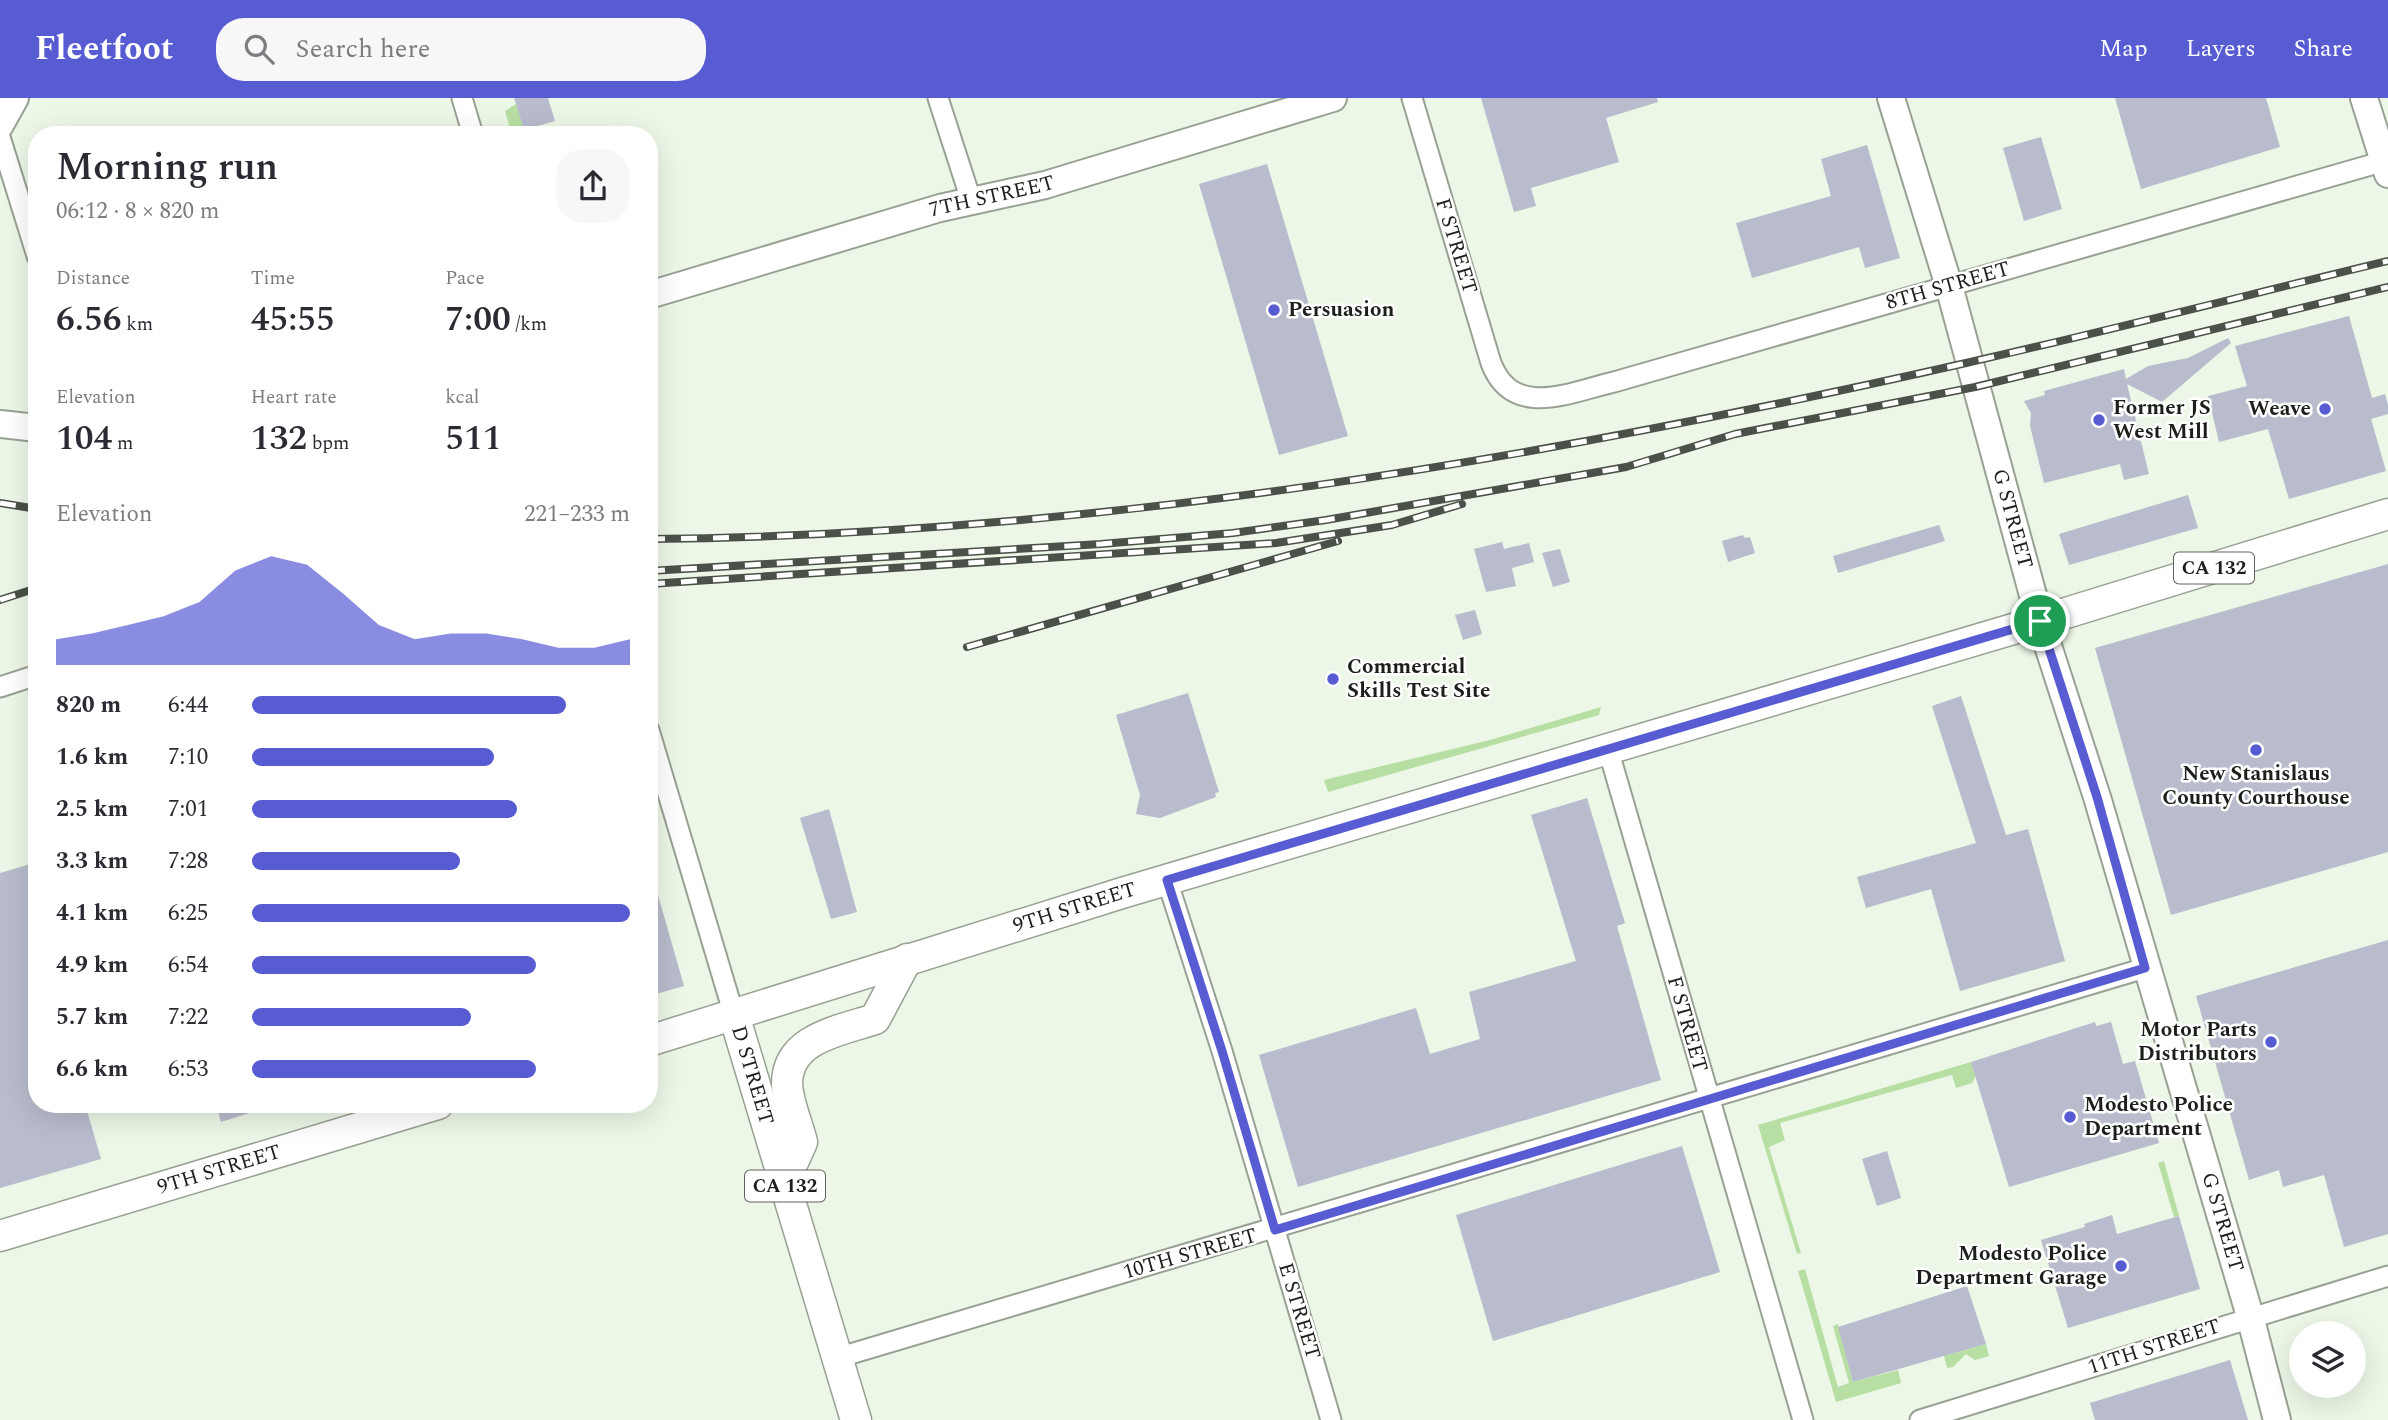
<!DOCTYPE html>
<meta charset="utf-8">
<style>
:root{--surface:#fff;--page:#f7f7f7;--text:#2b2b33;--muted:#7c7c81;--accent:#585cd3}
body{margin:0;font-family:Spectral,serif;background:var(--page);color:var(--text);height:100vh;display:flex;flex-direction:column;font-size:26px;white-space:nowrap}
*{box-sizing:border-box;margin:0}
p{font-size:23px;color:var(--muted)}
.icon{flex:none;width:38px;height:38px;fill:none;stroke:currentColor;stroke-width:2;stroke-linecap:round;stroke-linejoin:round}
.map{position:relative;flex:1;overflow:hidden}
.panel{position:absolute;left:28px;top:28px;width:630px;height:987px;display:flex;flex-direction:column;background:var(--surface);border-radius:28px;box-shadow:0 7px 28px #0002}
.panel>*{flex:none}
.buttons{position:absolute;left:2289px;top:1223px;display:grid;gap:14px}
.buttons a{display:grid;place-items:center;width:77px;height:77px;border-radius:50%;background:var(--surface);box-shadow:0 7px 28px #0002;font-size:35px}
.pin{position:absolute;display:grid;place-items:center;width:60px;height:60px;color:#fff;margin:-30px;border:4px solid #fff;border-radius:50%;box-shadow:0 2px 7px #0007}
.round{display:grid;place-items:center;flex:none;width:74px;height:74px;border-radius:28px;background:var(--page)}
.headline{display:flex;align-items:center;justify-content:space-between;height:119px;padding:0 28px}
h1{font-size:38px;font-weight:600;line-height:52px}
.stats{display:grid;grid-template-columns:repeat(3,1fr);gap:10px;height:119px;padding:7px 28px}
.stats div{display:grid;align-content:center}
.stats b{font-size:35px;font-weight:600}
.stats small{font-size:19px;font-weight:400}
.stats p{font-size:19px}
.chart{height:196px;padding:14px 28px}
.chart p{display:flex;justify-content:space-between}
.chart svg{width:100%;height:126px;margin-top:7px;fill:var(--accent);opacity:.7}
ul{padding:0 28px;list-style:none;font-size:23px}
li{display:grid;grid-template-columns:112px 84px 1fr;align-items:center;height:52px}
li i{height:18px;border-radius:9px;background:var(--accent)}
header{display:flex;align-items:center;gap:42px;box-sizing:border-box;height:98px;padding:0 35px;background:var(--accent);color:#fff}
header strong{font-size:33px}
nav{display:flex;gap:38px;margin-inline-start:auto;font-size:24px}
.search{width:490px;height:63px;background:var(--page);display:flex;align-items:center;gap:18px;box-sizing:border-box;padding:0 24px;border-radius:28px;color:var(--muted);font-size:26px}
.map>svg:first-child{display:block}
.green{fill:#b8dfa3}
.building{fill:#b8bccc}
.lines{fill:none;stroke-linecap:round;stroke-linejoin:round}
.street-casing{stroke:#98a193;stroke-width:23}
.secondary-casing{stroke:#98a193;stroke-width:30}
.primary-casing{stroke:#98a193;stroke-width:33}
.street{stroke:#fff;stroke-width:19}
.secondary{stroke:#fff;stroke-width:26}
.primary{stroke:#fff;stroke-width:30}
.rail-casing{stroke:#4b5049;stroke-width:8}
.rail{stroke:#fff;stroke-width:5;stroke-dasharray:16;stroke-linecap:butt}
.route-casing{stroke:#fff;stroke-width:14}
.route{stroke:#585cd3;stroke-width:9}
.poi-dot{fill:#585cd3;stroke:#fff;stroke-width:2.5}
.labels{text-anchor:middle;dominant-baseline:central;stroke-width:5;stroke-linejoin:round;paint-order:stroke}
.shield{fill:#fff;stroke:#60625f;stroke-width:2}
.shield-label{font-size:19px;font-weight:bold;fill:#1c1f1a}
.street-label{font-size:21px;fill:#1c1f1a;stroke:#fff}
.poi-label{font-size:21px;font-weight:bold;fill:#1c1f1a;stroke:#fff;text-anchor:start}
</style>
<header>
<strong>Fleetfoot</strong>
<div class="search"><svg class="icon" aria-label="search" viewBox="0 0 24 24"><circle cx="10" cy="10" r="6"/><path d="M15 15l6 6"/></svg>Search here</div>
<nav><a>Map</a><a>Layers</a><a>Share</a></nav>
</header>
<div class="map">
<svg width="2388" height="1322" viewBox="0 0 2388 1322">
<rect width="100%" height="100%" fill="#ecf7e7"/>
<!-- green -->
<g class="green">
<polygon points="516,6 524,32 512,37 505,13"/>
<polygon points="1601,609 1599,617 1328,694 1324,682 1490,642"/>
<polygon points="1971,964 1976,978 1972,985 1956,990 1952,977 1780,1025 1785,1042 1769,1049 1801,1155 1797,1156 1758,1027"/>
<polygon points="2164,1063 2179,1118 2174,1119 2158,1065"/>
<polygon points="1805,1171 1838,1289 1849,1285 1833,1228 1838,1226 1853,1284 1898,1272 1901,1285 1836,1304 1798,1173"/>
<polygon points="1986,1246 1989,1258 1975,1262 1966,1256 1953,1269 1947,1270 1944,1258"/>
</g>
<!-- building -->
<g class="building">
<polygon points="514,0 548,0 555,23 524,32"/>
<polygon points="1481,0 1657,0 1658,4 1606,20 1619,64 1531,90 1536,108 1514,114"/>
<polygon points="2115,0 2266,0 2280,49 2141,91"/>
<polygon points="2041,39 2062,111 2024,123 2003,50"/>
<polygon points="1867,47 1900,160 1865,170 1859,149 1752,180 1736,125 1831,98 1821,61"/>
<polygon points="1267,66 1348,338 1279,357 1199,86"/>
<polygon points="2349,218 2372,300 2385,296 2388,307 2388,316 2371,321 2386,373 2289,401 2268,331 2219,344 2208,298 2247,288 2235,248"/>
<polygon points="2228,240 2231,245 2162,304 2127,286 2149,376 2124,382 2120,366 2044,385 2030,328 2031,315 2024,303 2045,297 2044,293 2124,271 2126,281 2148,268 2188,260"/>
<polygon points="2188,397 2198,430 2069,467 2059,436"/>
<polygon points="1939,427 1945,443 1838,475 1833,458"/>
<polygon points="1743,437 1745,440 1750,439 1755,455 1728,464 1722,443"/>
<polygon points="1502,444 1504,451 1529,445 1534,464 1512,470 1516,488 1486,494 1474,451"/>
<polygon points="1560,451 1570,484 1553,489 1542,455"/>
<polygon points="2388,466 2388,754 2171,817 2095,550"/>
<polygon points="1475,512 1482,536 1463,542 1455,517"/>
<polygon points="1188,595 1219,694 1215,695 1216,699 1160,720 1136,716 1140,697 1116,617"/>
<polygon points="1961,598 2006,737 2028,731 2065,863 1960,893 1931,791 1866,810 1857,779 1976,745 1932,608"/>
<polygon points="1587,700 1625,825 1617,828 1661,982 1298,1089 1259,957 1416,910 1430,956 1480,941 1469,894 1576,863 1531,717"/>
<polygon points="829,711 857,814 831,821 800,720"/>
<polygon points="37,764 37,1006 85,1006 101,1061 0,1090 0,775"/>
<polygon points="654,783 684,888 649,898 649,784"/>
<polygon points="2388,842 2388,1136 2344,1149 2324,1077 2283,1089 2279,1072 2249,1082 2196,898"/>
<polygon points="2095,924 2096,928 2111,924 2123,966 2135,963 2159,1045 2009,1089 1971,964"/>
<polygon points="216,1006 265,1006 266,1010 221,1024"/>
<polygon points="1682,1048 1720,1174 1493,1243 1456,1117"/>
<polygon points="1887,1053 1901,1100 1877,1108 1862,1061"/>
<polygon points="2112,1117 2117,1136 2179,1118 2200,1191 2068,1230 2041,1142 2085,1129 2084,1126"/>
<polygon points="1967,1188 1986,1246 1853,1284 1838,1229"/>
<polygon points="2230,1262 2248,1322 2095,1322 2090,1305"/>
</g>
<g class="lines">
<!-- street casing -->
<g class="street-casing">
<g id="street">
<polyline points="462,0 473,37"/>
<polyline points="938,0 971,102"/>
<path d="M1412,0l79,265c22,57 79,29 123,19l774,-222"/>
<polyline points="0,39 37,158"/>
<polyline points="0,589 37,577"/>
<polyline points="649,632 734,917"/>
<polyline points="1608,651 1803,1322"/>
<polyline points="1167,782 1222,953 1331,1322"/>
<polyline points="837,1260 2145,870"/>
<polyline points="1920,1322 2388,1178"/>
</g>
</g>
<!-- secondary casing -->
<g class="secondary-casing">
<g id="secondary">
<path id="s1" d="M1891,0l58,188 91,335 57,176 153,519 27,104"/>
<polyline points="2364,0 2388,76"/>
<polyline points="0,27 15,0"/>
<path id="s2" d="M649,197l291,-87 105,-23 288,-87"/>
<polyline points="0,326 37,330"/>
</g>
</g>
<!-- primary casing -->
<g class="primary-casing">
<g id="primary">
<path id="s3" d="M734,917l122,405"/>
<path id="s4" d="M649,943l473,-148 918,-272 348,-107"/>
<path d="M784,1084l18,-40c-4,-17 -14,-39 -15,-58 0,-46 52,-53 88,-65l32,-60"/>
<path id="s5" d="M0,1138l438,-132"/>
</g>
</g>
<!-- street -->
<use href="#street" class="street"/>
<!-- secondary -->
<use href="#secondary" class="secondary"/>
<!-- primary -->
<use href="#primary" class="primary"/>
<!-- rail casing -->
<g class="rail-casing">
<g id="rail">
<polyline points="0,405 37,411"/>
<path d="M649,441c443,-4 886,-79 1317,-176 141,-32 281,-68 422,-102"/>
<polyline points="649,473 1101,446 1233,435 1326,422 1626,369 1735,336 1975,289 2388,189"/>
<polyline points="649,486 1276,445 1392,427 1462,406"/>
<polyline points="0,502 37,490"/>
<polyline points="34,505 37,504"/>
<polyline points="967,549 1338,443"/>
</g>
</g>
<!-- rail -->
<use href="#rail" class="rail"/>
</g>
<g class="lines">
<!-- route casing -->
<g class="route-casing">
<polygon id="route" points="2040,523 2097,699 2145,870 1275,1132 1222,953 1167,782"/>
</g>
<!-- route -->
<use href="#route" class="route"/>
</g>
<!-- markers -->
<g class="poi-dot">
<circle cx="1274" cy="212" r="7"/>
<circle cx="2325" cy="311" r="7"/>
<circle cx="2099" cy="322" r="7"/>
<circle cx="1333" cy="581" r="7"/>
<circle cx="2256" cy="652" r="7"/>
<circle cx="2271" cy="944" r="7"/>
<circle cx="2070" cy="1019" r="7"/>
<circle cx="2121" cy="1168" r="7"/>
</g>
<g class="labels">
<!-- shield labels -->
<g class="shield">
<rect x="2174" y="454.5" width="80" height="31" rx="5"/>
<rect x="745" y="1072.5" width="80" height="31" rx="5"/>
</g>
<g class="shield-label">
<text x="2214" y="470">CA 132</text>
<text x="785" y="1088">CA 132</text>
</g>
<!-- street labels -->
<g class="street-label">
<text stroke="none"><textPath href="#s2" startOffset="357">7TH STREET</textPath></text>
<text transform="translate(1456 148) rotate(73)">F STREET</text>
<text transform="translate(1948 188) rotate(-16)">8TH STREET</text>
<text stroke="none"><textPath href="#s1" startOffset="438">G STREET</textPath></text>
<text stroke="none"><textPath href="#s4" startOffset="446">9TH STREET</textPath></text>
<text transform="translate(1687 926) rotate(74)">F STREET</text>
<text stroke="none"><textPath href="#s3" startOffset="63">D STREET</textPath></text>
<text stroke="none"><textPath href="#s5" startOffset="229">9TH STREET</textPath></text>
<text stroke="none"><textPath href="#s1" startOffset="1172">G STREET</textPath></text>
<text transform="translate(1190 1156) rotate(-16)">10TH STREET</text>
<text transform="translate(1299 1213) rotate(73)">E STREET</text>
<text transform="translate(2154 1249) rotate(-18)">11TH STREET</text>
</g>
<!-- poi labels -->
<g class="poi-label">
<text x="1288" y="212">Persuasion</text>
<text x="2113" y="310">Former JS<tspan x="2113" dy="24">West Mill</tspan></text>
<text x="2311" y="311" text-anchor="end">Weave</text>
<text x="1347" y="569">Commercial<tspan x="1347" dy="24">Skills Test Site</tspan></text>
<text x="2256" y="676" text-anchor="middle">New Stanislaus<tspan x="2256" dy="24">County Courthouse</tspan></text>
<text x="2257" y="932" text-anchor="end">Motor Parts<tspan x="2257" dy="24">Distributors</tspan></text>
<text x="2084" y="1007">Modesto Police<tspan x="2084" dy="24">Department</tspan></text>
<text x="2107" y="1156" text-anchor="end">Modesto Police<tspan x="2107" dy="24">Department Garage</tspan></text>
</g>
</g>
</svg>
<div class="buttons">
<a><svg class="icon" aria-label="layers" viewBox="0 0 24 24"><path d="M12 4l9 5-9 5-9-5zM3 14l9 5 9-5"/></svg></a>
</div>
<div class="pin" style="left:2040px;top:523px;background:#1e9e55"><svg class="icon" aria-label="arrive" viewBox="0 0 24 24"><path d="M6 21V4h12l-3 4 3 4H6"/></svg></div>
<section class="panel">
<div class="headline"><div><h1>Morning run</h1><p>06:12 · 8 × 820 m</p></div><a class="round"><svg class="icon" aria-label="share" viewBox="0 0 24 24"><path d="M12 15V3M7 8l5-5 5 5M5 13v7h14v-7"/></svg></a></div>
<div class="stats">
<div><p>Distance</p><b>6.56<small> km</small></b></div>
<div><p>Time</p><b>45:55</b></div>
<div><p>Pace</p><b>7:00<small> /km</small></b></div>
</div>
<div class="stats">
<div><p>Elevation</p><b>104<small> m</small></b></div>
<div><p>Heart rate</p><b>132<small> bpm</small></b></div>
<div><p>kcal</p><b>511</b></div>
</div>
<div class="chart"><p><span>Elevation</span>221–233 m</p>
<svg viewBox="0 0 160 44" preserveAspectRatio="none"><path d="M0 44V35L10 33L20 30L30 27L40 22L50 11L60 6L70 9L80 19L90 30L100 35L110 33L120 33L130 35L140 38L150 38L160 35V44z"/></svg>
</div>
<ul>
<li><b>820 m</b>6:44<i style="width:83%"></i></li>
<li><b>1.6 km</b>7:10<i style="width:64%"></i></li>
<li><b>2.5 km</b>7:01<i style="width:70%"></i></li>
<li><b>3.3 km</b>7:28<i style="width:55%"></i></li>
<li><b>4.1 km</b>6:25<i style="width:100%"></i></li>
<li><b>4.9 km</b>6:54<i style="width:75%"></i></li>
<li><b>5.7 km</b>7:22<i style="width:58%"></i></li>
<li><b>6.6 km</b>6:53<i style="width:75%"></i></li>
</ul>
</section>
</div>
